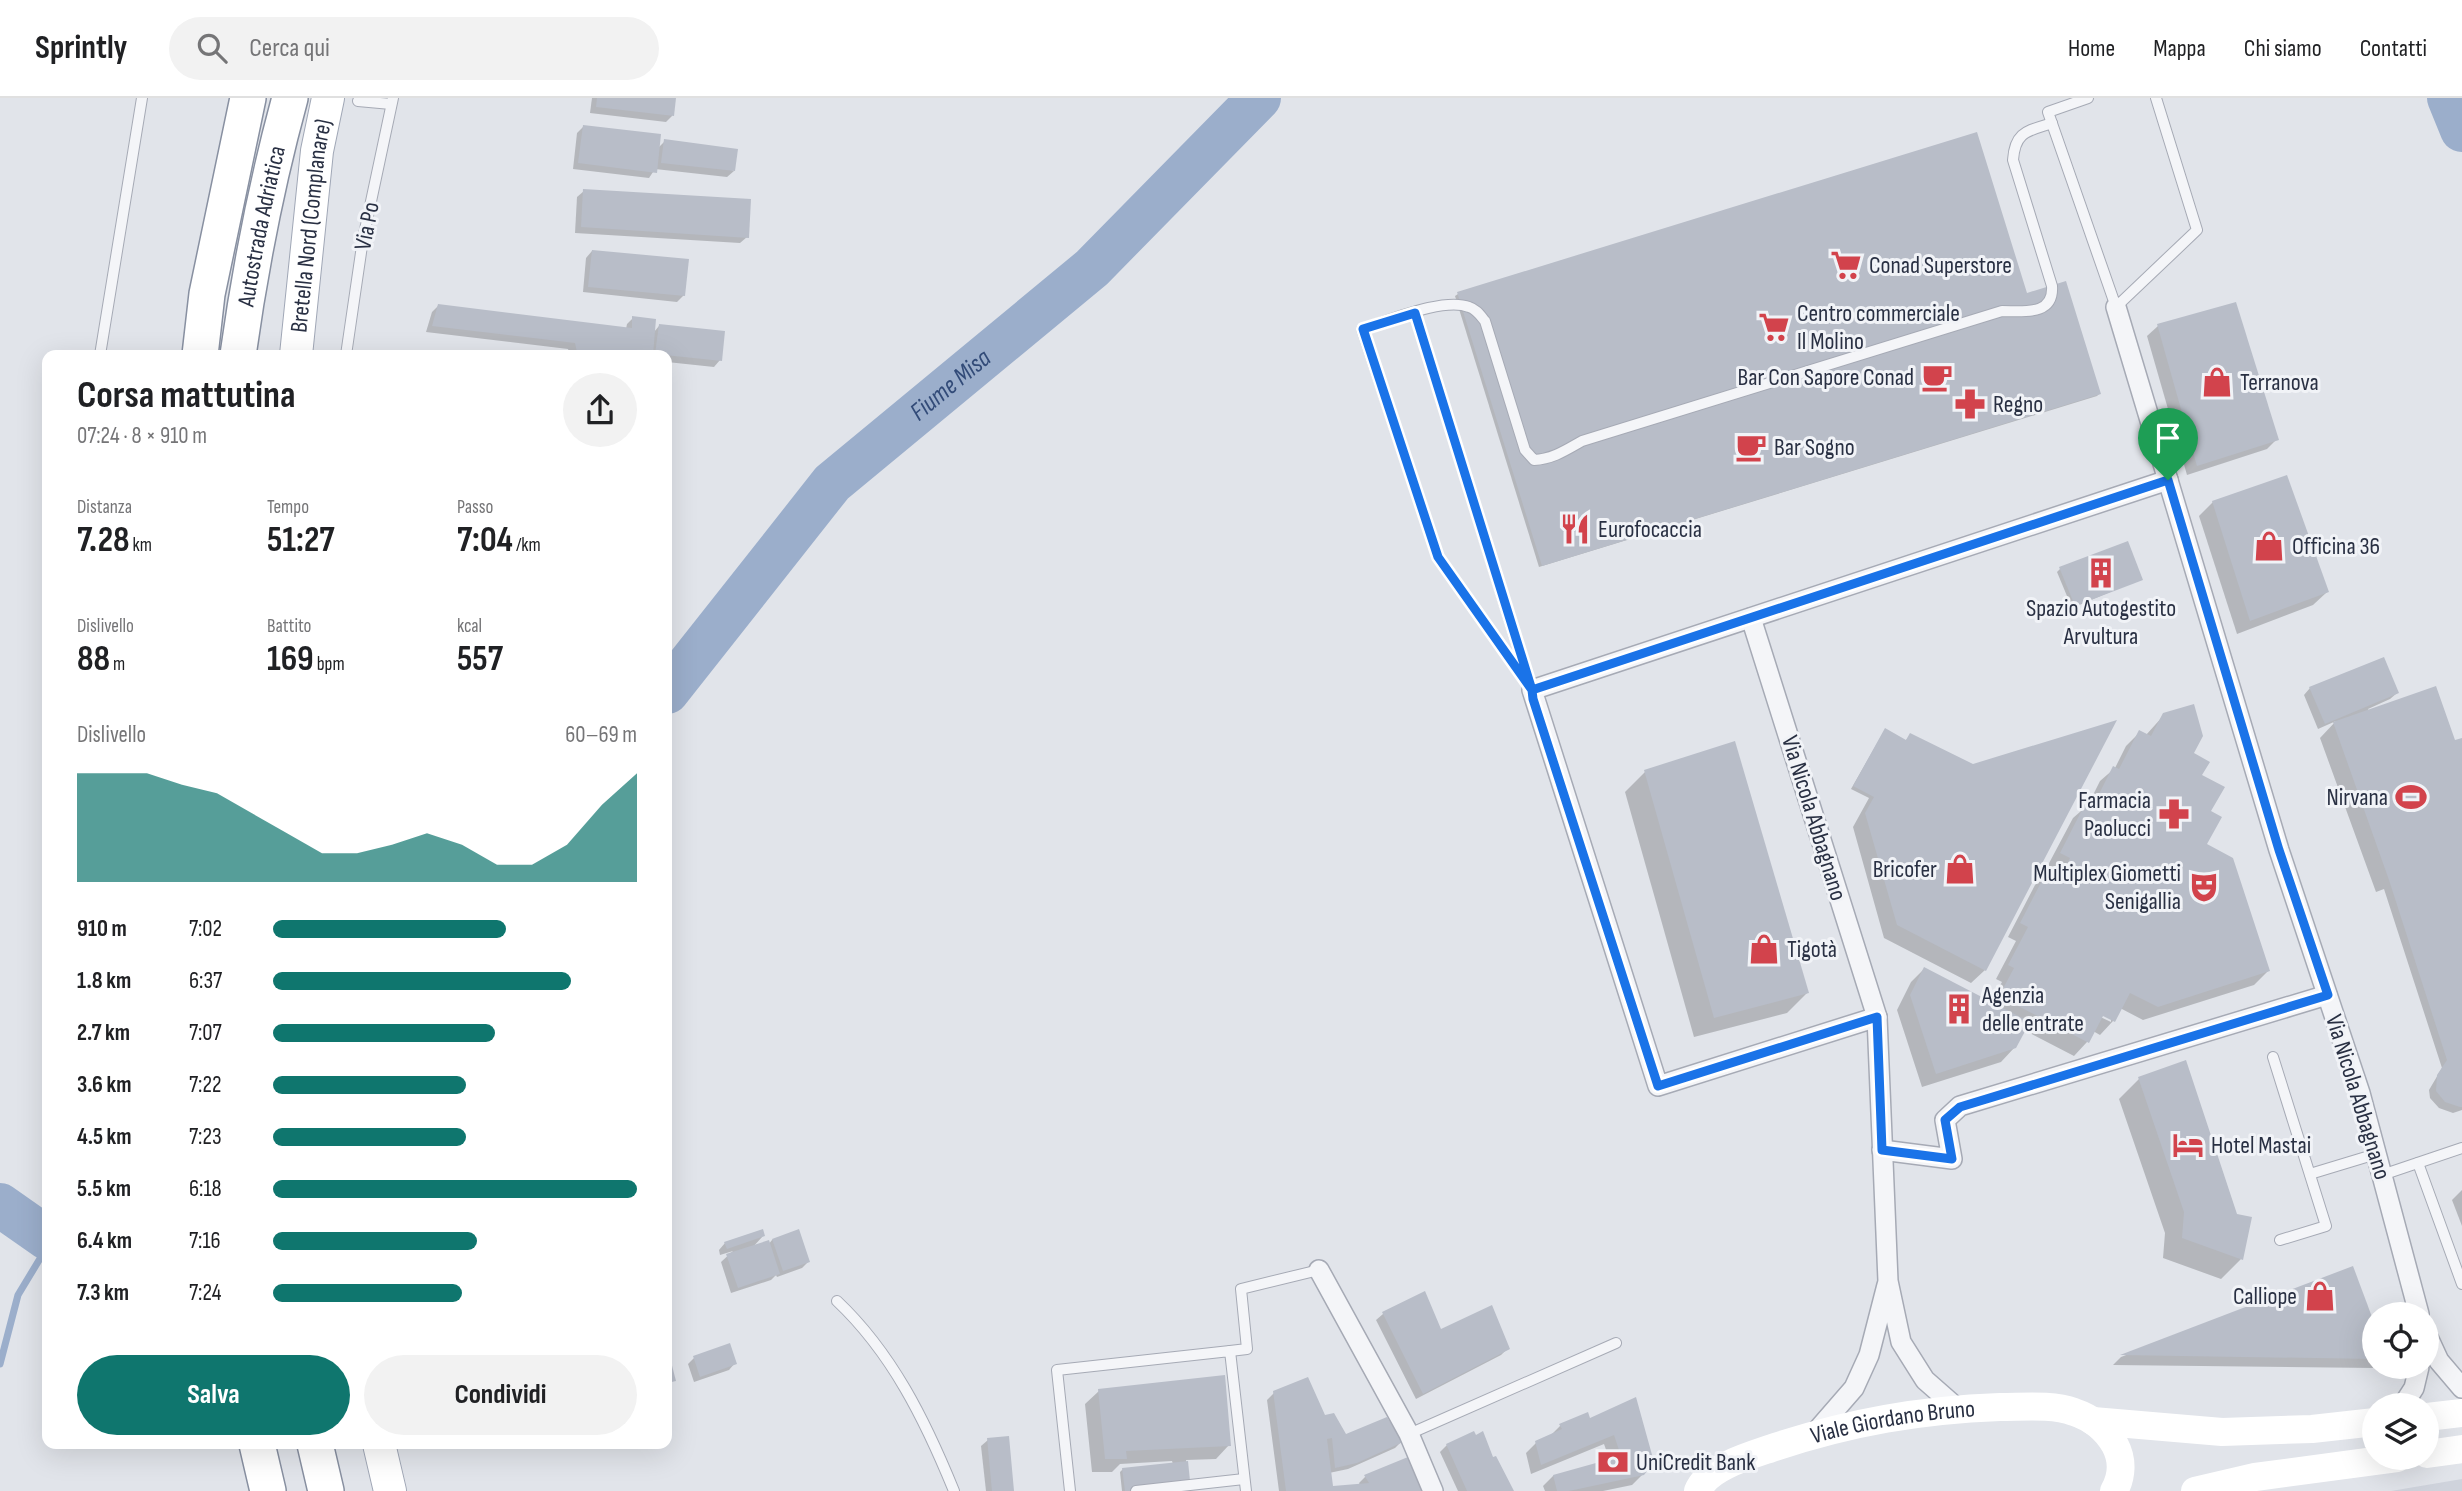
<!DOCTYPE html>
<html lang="it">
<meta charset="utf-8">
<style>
:root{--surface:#fff;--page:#f2f2f2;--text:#202124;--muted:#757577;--line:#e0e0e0;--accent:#0f766e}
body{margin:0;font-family:"Sofia Sans Condensed",sans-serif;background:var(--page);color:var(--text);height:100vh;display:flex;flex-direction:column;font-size:26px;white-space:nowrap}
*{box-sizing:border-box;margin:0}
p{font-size:23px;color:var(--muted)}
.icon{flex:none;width:38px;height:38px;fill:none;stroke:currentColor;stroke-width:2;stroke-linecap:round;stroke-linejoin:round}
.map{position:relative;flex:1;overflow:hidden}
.sheet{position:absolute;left:42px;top:252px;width:630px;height:1099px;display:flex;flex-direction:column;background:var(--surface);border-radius:14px;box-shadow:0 7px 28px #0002}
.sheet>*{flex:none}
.controls{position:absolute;left:2362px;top:1204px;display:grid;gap:14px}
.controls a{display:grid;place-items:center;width:77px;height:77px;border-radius:50%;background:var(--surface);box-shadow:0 7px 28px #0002;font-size:35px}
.pin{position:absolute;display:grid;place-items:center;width:60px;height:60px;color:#fff;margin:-72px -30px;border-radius:50% 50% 50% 0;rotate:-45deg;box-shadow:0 0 7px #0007}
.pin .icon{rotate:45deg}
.round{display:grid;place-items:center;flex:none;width:74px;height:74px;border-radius:37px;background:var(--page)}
.head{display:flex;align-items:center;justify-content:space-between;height:119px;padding:0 35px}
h1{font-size:38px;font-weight:700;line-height:52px}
.figures{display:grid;grid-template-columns:repeat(3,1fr);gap:10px;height:119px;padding:7px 35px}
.figures div{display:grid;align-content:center}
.figures b{font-size:35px;font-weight:700}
.figures small{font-size:19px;font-weight:400}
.figures p{font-size:19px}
.chart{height:196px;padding:14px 35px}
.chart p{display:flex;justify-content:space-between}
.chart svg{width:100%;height:126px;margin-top:7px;fill:var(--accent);opacity:.7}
.button{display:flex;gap:14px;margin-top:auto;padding:14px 35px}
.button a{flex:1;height:80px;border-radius:42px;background:var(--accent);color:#fff;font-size:28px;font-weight:700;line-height:80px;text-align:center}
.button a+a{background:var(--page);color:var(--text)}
ul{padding:0 35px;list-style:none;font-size:23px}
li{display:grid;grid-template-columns:112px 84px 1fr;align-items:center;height:52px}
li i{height:18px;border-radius:9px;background:var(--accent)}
header{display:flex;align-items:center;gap:42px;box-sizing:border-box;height:98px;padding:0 35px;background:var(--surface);border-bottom:2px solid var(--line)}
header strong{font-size:33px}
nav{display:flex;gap:38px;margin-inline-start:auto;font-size:24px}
.search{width:490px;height:63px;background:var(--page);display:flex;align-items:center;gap:18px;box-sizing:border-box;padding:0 24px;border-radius:38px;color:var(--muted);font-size:26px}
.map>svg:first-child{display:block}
.built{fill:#cfd3dc}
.shadow{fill:#0003;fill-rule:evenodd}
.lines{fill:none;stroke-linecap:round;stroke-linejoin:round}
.stream{stroke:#9baecb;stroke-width:7}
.river{stroke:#9baecb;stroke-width:44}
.building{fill:#b8bdc8}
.service-casing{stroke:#a6aab5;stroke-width:12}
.minor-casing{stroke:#a6aab5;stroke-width:22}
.primary-casing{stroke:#a0a7b6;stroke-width:34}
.motorway-casing{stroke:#8890a1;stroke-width:38}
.service{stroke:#f4f5f8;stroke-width:10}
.minor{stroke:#f4f5f8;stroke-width:19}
.secondary{stroke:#fff;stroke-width:28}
.primary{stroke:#fff;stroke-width:32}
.motorway{stroke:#fff;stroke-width:35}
.route-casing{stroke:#fff;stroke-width:14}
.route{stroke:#1a73e8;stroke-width:9}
.labels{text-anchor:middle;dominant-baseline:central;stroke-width:6;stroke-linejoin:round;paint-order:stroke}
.street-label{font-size:24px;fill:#293043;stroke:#f1f3f7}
.poi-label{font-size:24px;fill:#293043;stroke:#f1f3f7;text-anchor:start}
.water-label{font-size:26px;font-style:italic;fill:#324b78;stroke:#f1f3f7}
</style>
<header>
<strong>Sprintly</strong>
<div class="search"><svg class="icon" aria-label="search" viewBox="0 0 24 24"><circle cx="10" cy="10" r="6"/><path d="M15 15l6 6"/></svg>Cerca qui</div>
<nav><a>Home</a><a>Mappa</a><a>Chi siamo</a><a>Contatti</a></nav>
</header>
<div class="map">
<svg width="2462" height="1393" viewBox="0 0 2462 1393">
<rect width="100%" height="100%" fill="#e1e4ea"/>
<!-- built -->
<polygon class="built" points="2462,1381 2462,1393 2391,1393"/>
<!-- shadow -->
<g class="shadow">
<polygon points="592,0 675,0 672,18 666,24 590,15"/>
<polygon points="583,29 658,50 665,43 734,73 727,79 655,71 649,80 573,71 577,35"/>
<polygon points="584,93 747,139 740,145 575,135 577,99"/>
<polygon points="592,153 684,197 677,204 583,194 586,160"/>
<polygon points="1458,196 2026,197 2099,296 2097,298 1539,469 1455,198"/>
<polygon points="2234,206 2277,341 2267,351 2187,377 2147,238 2158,228"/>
<polygon points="439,207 626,231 627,226 633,220 654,234 659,228 720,262 714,269 667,264 667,257 570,257 568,251 426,234 432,214"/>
<polygon points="2213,404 2327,494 2313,507 2237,536 2199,418"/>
<polygon points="2060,471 2141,481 2072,510 2057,474"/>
<polygon points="2310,590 2397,595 2390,601 2368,611 2369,613 2454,644 2462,642 2462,1012 2453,1015 2439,1010 2430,1000 2429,992 2442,970 2384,791 2376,794 2320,640 2336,623 2318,631 2304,597"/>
<path d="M2164,617l27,38 9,23 9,35 -5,33 64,127 -14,14 -111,35 -23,-12 -7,13 -13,14 -7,-4 -6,11 -13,14 -50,-26 -9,17 -14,15 -79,25 -25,-77 14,-28 13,-13 66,34 12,-21 -6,-3 20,-38 -8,-4 27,-52 14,-14 7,4 2,-3 -11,-5 26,-49 15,-13 12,-24 15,-13 11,-22 14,-14 6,3zM2096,913l15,7v4l-17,-8z"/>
<polygon points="1883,635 1905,643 1910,638 1985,872 1971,885 1884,840 1853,729 1869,700 1851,691"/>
<polygon points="1645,674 1807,895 1787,915 1694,939 1625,694"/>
<polygon points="2139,981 2236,1118 2241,1161 2221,1181 2163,1160 2165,1135 2119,1001"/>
<polygon points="2462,1092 2462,1128 2452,1102"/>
<polygon points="798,1134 808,1164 802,1170 777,1179 776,1177 771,1182 731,1195 721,1164 733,1153 720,1157 719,1152 725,1145 763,1138 752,1150 768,1147 772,1142"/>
<polygon points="2352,1170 2375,1232 2375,1270 2113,1267 2121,1259"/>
<polygon points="1424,1195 1440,1233 1508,1250 1501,1257 1416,1301 1376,1222 1383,1216"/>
<polygon points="694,1260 735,1265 729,1272 694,1284 688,1266"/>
<polygon points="1099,1293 1229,1347 1216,1361 1186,1362 1190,1393 1122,1393 1120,1374 1123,1371 1173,1366 1172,1363 1120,1366 1112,1374 1092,1374 1085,1306"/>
<polygon points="1274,1295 1324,1319 1345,1338 1401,1344 1395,1350 1348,1371 1329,1375 1331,1390 1360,1387 1359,1385 1365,1379 1407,1361 1422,1393 1279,1393 1267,1302"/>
<polygon points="1635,1301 1643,1376 1632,1387 1603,1393 1545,1393 1543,1388 1553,1378 1610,1363 1604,1346 1531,1376 1526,1355 1536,1345 1550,1338 1560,1328 1589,1322"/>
<polygon points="988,1342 1012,1393 986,1393 981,1348"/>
<polygon points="1447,1347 1492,1361 1512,1393 1458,1393 1440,1354"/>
</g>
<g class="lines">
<!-- stream -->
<polyline class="stream" points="0,1266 18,1197 47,1149"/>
<!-- river -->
<g class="river">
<polyline points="2449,0 2462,32"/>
<path id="s1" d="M667,594l165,-209 260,-215 167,-170"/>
<polyline points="0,1107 47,1140"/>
</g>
</g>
<!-- building -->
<g class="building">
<polygon points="597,0 676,0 674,18 596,9"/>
<polygon points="583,27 661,36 657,75 578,65"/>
<polygon points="1977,34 2027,195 2066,183 2101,296 1542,468 1457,194"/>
<polygon points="664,41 738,51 735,73 661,65"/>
<polygon points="583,91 751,101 749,140 581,129"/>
<polygon points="592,152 689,161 685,198 588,189"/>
<polygon points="2236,204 2279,342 2197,368 2157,226"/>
<polygon points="438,206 632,230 632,218 656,221 653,257 608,257 577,254 575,245 432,228"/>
<polygon points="659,226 725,233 722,263 655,256"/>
<polygon points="2287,377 2329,494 2250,523 2212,403"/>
<polygon points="2128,443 2143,482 2075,508 2059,469"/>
<polygon points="2384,559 2399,595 2325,626 2309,589"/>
<polygon points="2436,588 2455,642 2462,640 2462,1009 2460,1009 2445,1004 2436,993 2437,977 2447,962 2389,782 2333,624"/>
<polygon points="2194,606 2203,638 2194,655 2210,664 2202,677 2225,689 2211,713 2222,719 2207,746 2233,760 2270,873 2158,909 2130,895 2115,924 2103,918 2089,945 1999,898 2014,870 2008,867 2028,829 2020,825 2048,771 2061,778 2070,760 2060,755 2086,704 2093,708 2113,668 2119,671 2139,632 2151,638 2163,615"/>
<polygon points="2117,622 1986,873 1897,827 1865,715 1874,699 1853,688 1885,630 1906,642 1910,635 1973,666"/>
<polygon points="1735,643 1809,895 1714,920 1644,672"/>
<polygon points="1924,869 2030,924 2016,950 1936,976 1910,897"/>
<polygon points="2186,962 2237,1116 2252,1119 2243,1162 2182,1140 2184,1114 2138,979"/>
<polygon points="763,1131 765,1138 727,1151 724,1144"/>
<polygon points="799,1131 810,1164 783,1173 772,1141"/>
<polygon points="769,1142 780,1176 738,1190 726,1156"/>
<polygon points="2353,1168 2375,1227 2375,1261 2120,1257"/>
<polygon points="1425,1193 1441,1231 1492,1207 1510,1251 1423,1296 1382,1214"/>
<polygon points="730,1245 737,1266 700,1279 693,1258"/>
<polygon points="668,1252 676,1283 667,1285 667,1253"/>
<polygon points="1225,1277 1231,1348 1126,1353 1127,1361 1105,1361 1098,1291"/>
<polygon points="1308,1279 1325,1317 1334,1315 1346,1336 1387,1319 1403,1344 1357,1365 1335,1370 1332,1340 1327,1341 1333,1388 1369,1385 1364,1377 1408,1359 1424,1393 1286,1393 1273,1293"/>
<polygon points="1636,1299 1654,1364 1644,1377 1569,1393 1557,1393 1553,1377 1621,1358 1614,1337 1541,1367 1535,1343 1562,1331 1559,1326 1588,1314 1590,1320"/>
<polygon points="1474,1333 1476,1337 1483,1333 1493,1359 1496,1358 1514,1393 1467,1393 1446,1346"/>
<polygon points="1009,1338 1014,1393 992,1393 987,1340"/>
<polygon points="1188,1363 1191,1393 1125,1393 1122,1370"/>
</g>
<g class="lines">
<!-- service casing -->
<g class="service-casing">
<g id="service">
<polyline points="2088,0 2048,14 2116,209 2197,132 2156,0"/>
<polyline points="358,3 391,6"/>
<polyline points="1415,215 1528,582"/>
<polyline points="100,257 142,0"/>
<polyline points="346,257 363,141 393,0"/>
<path d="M1532,592l-94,-133 -76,-228c27,-8 81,-32 107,-22 7,2 11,8 16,14l40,129 9,10c19,-1 32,-10 48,-19l420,-130c22,0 52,5 50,-25l-39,-126c2,-29 15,-29 39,-37"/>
<polyline points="2273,959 2326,1128 2280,1142"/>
<polyline points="2418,1065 2462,1186"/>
<polyline points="2310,1076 2376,1056"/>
<polyline points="2382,1077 2462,1050"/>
<path d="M837,1203c55,52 88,119 117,190"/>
<polyline points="1230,1253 1247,1251 1241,1191 1319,1172"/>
<polyline points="1409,1336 1616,1245"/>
<polyline points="1070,1393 1057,1272 1230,1253 1246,1393"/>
<polyline points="1136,1393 1244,1381"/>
</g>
</g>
<!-- minor casing -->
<g class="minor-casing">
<g id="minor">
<polyline points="2116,209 2279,752 2360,995 2419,1216"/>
<polyline points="1751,520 1877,919"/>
<polyline points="1882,1052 1952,1061 1945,1022 1960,1008 2327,897"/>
<polyline points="1319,1172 1409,1336 1433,1393"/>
<polyline points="2427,1237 2439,1263 2462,1290"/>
<polyline points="2403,1307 2414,1290 2419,1269"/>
<polyline points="1958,1311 1925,1282 1901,1244 1888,1183 1877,919 1658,988 1532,592 2168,382"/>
<polyline points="1814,1336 1854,1290 1869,1257 1887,1187"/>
</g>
</g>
<!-- primary casing -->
<g class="primary-casing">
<g id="primary">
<path id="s3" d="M296,257l21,-204 11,-53"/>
<polyline points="379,1346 390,1393"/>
</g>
</g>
<!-- motorway casing -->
<g class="motorway-casing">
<g id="motorway">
<polyline points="200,257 207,196 248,0"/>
<path id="s4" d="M238,257c12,-86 29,-173 52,-257"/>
<polyline points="257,1346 268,1393"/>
<polyline points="315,1346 326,1393"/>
</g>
</g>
<!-- service -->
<use href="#service" class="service"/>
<!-- minor -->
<use href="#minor" class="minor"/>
<!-- secondary -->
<g class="secondary">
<polyline points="2427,1319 2462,1315"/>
<polyline points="2093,1323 2222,1334 2312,1331 2375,1324"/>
<polyline points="2427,1356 2462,1351"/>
<path id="s2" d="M1698,1393c9,-24 54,-36 77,-44 76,-25 145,-37 225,-40 24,0 52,-3 74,5 18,6 32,17 41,33 8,15 7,32 -1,46"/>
<polyline points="2195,1393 2255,1379 2397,1360"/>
</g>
<!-- primary -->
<use href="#primary" class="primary"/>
<!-- motorway -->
<use href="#motorway" class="motorway"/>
</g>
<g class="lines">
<!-- route casing -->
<g class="route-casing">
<polyline id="route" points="2168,382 1532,592 1438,459 1363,231 1415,215 1532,592 1533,601 1658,988 1877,919 1882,1052 1952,1061 1945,1022 1960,1009 2328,897 2279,752 2168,382"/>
</g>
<!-- route -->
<use href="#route" class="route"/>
</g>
<!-- icons -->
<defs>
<g id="supermarket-bare" transform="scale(2.415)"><path d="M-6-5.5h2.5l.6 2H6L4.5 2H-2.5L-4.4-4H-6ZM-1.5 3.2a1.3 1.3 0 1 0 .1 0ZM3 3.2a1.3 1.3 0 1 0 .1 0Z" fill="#d2434c" stroke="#f1f3f7" stroke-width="2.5" paint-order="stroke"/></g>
<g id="cafe-bare" transform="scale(2.415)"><path d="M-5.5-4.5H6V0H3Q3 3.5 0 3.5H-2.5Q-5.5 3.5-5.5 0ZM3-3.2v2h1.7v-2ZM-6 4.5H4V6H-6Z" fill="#d2434c" stroke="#f1f3f7" stroke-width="2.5" paint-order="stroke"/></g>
<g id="shop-bare" transform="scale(2.415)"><path d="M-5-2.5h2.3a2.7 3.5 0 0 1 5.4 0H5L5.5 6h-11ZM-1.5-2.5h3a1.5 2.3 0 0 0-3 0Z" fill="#d2434c" stroke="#f1f3f7" stroke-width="2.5" paint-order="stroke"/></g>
<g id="pharmacy-bare" transform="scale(2.415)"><path d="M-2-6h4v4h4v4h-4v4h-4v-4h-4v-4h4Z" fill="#d2434c" stroke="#f1f3f7" stroke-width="2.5" paint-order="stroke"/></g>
<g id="restaurant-bare" transform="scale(2.415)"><path d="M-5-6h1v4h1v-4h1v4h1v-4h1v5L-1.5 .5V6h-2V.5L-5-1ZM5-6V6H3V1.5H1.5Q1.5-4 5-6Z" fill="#d2434c" stroke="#f1f3f7" stroke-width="2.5" paint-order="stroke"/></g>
<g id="building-bare" transform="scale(2.415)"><path d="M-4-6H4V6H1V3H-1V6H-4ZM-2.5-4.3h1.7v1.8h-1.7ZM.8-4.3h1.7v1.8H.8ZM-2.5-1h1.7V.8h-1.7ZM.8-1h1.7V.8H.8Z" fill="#d2434c" stroke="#f1f3f7" stroke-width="2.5" paint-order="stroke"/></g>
<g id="stadium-bare" transform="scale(2.415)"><path d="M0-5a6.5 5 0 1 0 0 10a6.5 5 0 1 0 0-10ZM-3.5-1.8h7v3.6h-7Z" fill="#d2434c" stroke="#f1f3f7" stroke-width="2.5" paint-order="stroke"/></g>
<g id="theatre-bare" transform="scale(2.415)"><path d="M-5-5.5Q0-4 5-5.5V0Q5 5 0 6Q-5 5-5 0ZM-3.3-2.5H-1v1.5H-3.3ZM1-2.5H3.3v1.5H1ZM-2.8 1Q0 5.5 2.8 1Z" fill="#d2434c" stroke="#f1f3f7" stroke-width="2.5" paint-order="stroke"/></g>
<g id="hotel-bare" transform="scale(2.415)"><path d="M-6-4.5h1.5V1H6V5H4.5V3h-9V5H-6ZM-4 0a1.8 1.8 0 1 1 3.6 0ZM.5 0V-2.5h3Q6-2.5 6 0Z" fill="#d2434c" stroke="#f1f3f7" stroke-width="2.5" paint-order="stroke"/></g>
<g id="bank-bare" transform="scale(2.415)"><path d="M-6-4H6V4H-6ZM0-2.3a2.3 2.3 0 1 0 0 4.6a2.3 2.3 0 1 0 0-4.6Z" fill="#d2434c" stroke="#f1f3f7" stroke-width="2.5" paint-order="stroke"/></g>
</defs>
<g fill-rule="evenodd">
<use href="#supermarket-bare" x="1846" y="167"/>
<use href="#supermarket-bare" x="1774" y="229"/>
<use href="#cafe-bare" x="1937" y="279"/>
<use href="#shop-bare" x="2217" y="284"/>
<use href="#pharmacy-bare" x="1970" y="306"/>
<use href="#cafe-bare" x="1751" y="349"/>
<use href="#restaurant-bare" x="1575" y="431"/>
<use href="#shop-bare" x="2269" y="448"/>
<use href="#building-bare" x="2101" y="475"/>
<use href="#stadium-bare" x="2411" y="699"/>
<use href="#pharmacy-bare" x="2174" y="716"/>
<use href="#shop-bare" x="1960" y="771"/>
<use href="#theatre-bare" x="2204" y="789"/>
<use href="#shop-bare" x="1764" y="851"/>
<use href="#building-bare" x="1959" y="911"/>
<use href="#hotel-bare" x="2188" y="1047"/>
<use href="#shop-bare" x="2320" y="1198"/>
<use href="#bank-bare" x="1613" y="1364"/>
</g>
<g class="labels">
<!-- street labels -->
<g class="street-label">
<text stroke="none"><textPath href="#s4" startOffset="131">Autostrada Adriatica</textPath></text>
<text transform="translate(367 128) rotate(-79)">Via Po</text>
<text stroke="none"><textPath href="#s3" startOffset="130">Bretella Nord (Complanare)</textPath></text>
<text transform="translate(1814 720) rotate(73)">Via Nicola Abbagnano</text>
<text transform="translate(2358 999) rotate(73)">Via Nicola Abbagnano</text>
<text stroke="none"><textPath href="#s2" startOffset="212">Viale Giordano Bruno</textPath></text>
</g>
<!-- poi labels -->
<g class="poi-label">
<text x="1869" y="167">Conad Superstore</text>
<text x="1797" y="215">Centro commerciale<tspan x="1797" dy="28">Il Molino</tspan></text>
<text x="1914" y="279" text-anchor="end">Bar Con Sapore Conad</text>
<text x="2240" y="284">Terranova</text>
<text x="1993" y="306">Regno</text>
<text x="1774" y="349">Bar Sogno</text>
<text x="1598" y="431">Eurofocaccia</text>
<text x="2292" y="448">Officina 36</text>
<text x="2101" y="510" text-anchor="middle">Spazio Autogestito<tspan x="2101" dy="28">Arvultura</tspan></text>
<text x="2388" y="699" text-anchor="end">Nirvana</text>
<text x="2151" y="702" text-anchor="end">Farmacia<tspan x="2151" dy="28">Paolucci</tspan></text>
<text x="1937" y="771" text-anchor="end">Bricofer</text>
<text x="2181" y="775" text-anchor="end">Multiplex Giometti<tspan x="2181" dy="28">Senigallia</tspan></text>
<text x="1787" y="851">Tigotà</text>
<text x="1982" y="897">Agenzia<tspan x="1982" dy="28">delle entrate</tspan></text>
<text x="2211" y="1047">Hotel Mastai</text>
<text x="2297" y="1198" text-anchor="end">Calliope</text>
<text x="1636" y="1364">UniCredit Bank</text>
</g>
<!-- water labels -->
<g class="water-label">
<text stroke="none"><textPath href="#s1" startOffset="420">Fiume Misa</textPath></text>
</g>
</g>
</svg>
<div class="controls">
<a><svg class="icon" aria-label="locate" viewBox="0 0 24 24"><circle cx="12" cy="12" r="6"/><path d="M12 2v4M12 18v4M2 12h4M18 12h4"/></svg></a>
<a><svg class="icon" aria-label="layers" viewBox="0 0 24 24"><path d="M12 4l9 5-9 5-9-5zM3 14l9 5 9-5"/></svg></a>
</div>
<div class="pin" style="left:2168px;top:382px;background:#1e9e55"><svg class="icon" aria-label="arrive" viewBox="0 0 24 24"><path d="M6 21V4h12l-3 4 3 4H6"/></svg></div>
<section class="sheet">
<div class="head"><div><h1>Corsa mattutina</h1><p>07:24 · 8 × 910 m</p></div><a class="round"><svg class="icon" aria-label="share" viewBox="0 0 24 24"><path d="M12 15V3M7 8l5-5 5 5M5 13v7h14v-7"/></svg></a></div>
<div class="figures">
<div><p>Distanza</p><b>7.28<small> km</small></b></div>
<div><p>Tempo</p><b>51:27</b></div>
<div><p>Passo</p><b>7:04<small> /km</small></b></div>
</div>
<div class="figures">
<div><p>Dislivello</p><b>88<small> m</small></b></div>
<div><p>Battito</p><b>169<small> bpm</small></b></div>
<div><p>kcal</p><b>557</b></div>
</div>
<div class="chart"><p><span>Dislivello</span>60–69 m</p>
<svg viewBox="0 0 160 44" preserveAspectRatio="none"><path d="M0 44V6L10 6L20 6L30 10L40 13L50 20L60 27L70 34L80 34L90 31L100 27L110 31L120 38L130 38L140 31L150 17L160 6V44z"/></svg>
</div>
<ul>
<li><b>910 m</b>7:02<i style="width:64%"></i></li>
<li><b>1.8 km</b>6:37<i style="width:82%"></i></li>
<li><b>2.7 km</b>7:07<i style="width:61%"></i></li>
<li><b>3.6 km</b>7:22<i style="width:53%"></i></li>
<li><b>4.5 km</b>7:23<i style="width:53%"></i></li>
<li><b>5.5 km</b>6:18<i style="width:100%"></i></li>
<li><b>6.4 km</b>7:16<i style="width:56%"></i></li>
<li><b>7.3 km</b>7:24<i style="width:52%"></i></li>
</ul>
<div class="button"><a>Salva</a><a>Condividi</a></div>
</section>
</div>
